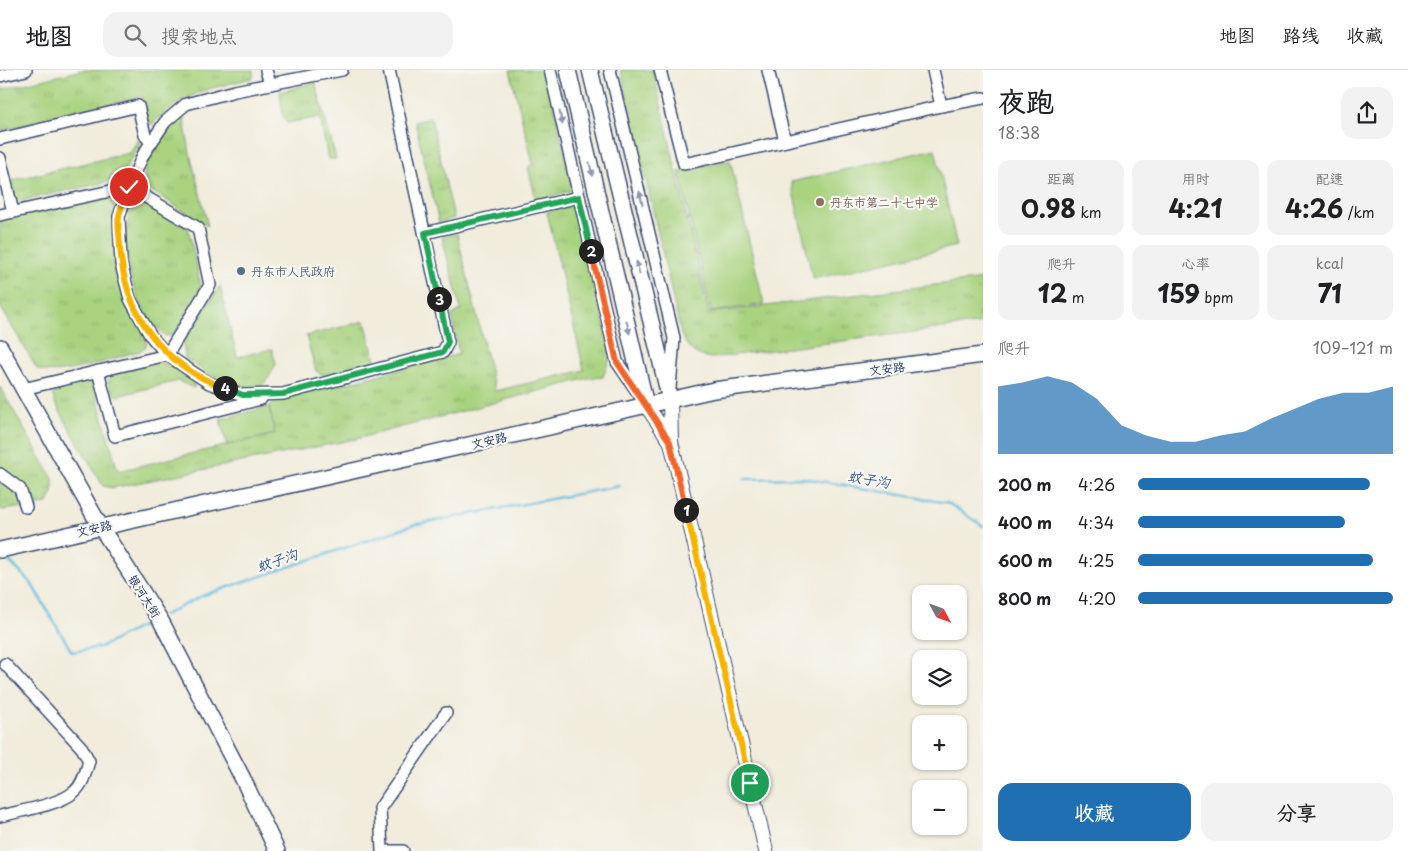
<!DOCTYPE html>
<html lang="zh">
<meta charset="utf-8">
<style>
:root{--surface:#fff;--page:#f2f2f2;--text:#202124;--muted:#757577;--line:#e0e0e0;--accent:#1f6fb2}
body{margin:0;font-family:"Playpen Sans","LXGW WenKai TC",sans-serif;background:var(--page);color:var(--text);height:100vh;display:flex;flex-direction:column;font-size:19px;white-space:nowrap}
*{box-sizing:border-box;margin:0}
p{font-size:16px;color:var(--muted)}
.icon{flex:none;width:28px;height:28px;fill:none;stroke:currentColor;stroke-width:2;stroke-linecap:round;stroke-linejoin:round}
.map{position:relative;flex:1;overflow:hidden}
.sheet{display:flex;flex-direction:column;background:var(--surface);width:425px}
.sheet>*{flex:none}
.needle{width:32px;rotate:131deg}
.fabs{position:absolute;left:912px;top:515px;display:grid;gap:10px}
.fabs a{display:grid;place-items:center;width:55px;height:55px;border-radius:10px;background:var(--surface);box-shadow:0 1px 4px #0004;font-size:25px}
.pin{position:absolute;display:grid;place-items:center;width:42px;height:42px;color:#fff;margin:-21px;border:2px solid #fff;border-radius:50%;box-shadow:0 1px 5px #0007}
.km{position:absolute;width:25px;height:25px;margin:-12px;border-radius:50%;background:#222;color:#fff;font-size:14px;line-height:25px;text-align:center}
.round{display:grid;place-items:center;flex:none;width:52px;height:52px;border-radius:15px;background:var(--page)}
.head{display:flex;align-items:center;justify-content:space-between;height:85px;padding:0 15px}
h1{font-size:28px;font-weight:700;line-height:38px}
.figures{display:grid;grid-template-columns:repeat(3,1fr);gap:8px;height:85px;padding:5px 15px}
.figures div{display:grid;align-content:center;border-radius:12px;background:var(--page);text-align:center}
.figures b{font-size:25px;font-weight:700}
.figures small{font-size:14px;font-weight:400}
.figures p{font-size:14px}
.chart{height:140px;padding:10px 15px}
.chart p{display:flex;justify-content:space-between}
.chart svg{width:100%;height:90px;margin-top:5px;fill:var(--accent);opacity:.7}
.action{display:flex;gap:10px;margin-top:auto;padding:10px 15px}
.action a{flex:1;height:58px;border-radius:15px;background:var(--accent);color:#fff;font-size:20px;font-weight:700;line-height:58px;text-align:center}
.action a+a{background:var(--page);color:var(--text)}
ul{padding:0 15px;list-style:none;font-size:16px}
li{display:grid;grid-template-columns:80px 60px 1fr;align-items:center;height:38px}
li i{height:12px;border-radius:6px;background:var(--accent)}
header{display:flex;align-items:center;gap:30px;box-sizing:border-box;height:70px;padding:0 25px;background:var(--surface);border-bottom:1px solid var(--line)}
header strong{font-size:24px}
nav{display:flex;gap:28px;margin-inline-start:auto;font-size:18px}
.search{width:350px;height:45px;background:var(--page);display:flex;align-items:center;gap:12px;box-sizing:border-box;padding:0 18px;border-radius:15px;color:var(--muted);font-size:19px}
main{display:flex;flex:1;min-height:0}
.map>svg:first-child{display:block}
.grass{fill:url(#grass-tufts);stroke:#62816e}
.pitch{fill:#a9d37f;stroke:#62816e}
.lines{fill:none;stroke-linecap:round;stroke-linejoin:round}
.stream{stroke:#62b9df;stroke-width:2.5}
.minor-casing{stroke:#3b4b71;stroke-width:14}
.tertiary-casing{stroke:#3b4b71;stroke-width:16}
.secondary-casing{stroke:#3b4b71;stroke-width:18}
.minor{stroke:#fff;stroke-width:11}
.tertiary{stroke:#fff;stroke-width:14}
.secondary{stroke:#fff;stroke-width:15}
.oneway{fill:#8d97ae}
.split-1-casing{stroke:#fff;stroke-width:10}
.split-2-casing{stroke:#fff;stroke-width:10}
.split-3-casing{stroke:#fff;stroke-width:10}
.split-4-casing{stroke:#fff;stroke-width:10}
.split-5-casing{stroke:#fff;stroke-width:10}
.split-1{stroke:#f5b400;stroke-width:6}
.split-2{stroke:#f0652b;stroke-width:6}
.split-3{stroke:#22a559;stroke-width:6}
.split-4{stroke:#22a559;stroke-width:6}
.split-5{stroke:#f5b400;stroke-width:6}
.education-dot{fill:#8d6e63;stroke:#f6f6f2;stroke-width:2}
.service-dot{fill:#5c6f8a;stroke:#f6f6f2;stroke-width:2}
.labels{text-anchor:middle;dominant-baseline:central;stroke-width:4.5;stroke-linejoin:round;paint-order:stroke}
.education-label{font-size:12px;fill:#785e54;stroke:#f6f6f2;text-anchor:start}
.service-label{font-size:12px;fill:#4e5e75;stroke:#f6f6f2;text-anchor:start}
.street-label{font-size:12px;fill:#1b2f5e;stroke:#f6f6f2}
.water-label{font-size:14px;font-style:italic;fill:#305885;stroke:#f6f6f2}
</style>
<header>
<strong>地图</strong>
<div class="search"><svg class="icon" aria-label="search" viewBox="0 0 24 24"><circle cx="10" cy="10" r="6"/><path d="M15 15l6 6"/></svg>搜索地点</div>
<nav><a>地图</a><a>路线</a><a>收藏</a></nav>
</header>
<main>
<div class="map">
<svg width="983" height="781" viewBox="0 0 983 781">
<defs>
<pattern id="grass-tufts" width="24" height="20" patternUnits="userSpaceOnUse" patternTransform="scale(1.25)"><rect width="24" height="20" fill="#a9d37f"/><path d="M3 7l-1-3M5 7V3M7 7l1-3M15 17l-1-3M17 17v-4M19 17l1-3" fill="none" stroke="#91b570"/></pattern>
</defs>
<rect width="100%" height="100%" fill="#f6f6f2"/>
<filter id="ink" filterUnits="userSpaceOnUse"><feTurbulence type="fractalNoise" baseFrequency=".02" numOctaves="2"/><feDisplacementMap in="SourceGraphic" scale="10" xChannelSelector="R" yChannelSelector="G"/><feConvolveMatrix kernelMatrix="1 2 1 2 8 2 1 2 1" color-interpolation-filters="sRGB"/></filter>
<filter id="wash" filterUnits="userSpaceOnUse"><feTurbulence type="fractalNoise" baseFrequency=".0096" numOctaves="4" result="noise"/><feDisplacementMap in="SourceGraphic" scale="20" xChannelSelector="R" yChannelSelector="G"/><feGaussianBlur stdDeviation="1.12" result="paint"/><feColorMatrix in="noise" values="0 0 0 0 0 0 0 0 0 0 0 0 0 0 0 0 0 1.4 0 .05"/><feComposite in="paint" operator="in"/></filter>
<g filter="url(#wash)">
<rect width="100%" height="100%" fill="#f1ecdb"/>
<!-- grass -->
<g class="grass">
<path d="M82,0h171v8c-41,10 -70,14 -100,46h-4l-7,-28 -142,35v-41z"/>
<polygon points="510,0 546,0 573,120 536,130 528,97 533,94"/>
<path d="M621,0h32l56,243 274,-34v44l-272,35c-17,-2 -23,-9 -30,-24z"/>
<polygon points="316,12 316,15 336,89 328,89 320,47 287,53 283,45 280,22"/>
<path d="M179,48l5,1 6,34 18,73 -61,-38c-10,-27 15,-51 32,-70z"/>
<polygon points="431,48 454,148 439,153 415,52"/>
<polygon points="138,70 140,74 122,104 103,113 19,131 14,128 11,114 13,110 129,83"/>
<path d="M100,126l11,1 6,8c-10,54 8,86 30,132l-1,9 -6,5c-25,6 -80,28 -103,18l-37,-63v-85z"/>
<path d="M140,127l48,31 14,63 -28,44 -8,1c-36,-28 -48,-91 -34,-133z"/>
<path d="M578,135l33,150 -8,22 -14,1 -233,61 -244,49 -9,-2 -48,-83 -2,-8c9,-14 24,-13 39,-15l26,91 157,-37 -6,-27 5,-5 185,-48 -7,-39 9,-5 -19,-73 15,-3 38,157 89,-21 -37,-158z"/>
<path d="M220,216l17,71 35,-8 4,15c-4,8 -8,17 -15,22 -18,15 -61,-17 -76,-28l-2,-17z"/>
<polygon points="365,251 376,294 323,305 316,301 306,266"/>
<path d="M159,291l13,6 22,16v5l-16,-7 -61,15c-8,-6 -9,-12 -8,-21z"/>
<polygon points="0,317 53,409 53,423 47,434 2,440 0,438"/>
</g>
<!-- pitch -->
<g class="pitch">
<polygon points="935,79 957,176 813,209 791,112"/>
<polygon points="730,90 764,234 711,242 679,102"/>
<polygon points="269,337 275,364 227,375 220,349"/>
</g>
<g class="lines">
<!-- stream -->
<g class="stream">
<polyline points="744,409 803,408 948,433 983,456"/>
<polyline points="3,485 31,513 72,582 101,577 154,550"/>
<polyline points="164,545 202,526 413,455 620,416"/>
</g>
</g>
</g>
<g filter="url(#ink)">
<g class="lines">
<!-- minor casing -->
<g class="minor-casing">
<g id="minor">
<polyline points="266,0 270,14"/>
<polyline points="550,0 617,292 643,330"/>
<polyline points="610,0 674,268 670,318"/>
<polyline points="660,0 684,94 941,36 933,0"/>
<polyline points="768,0 785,71"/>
<polyline points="0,6 26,0"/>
<polyline points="941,36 983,28"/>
<polyline points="0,69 138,36 145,65 151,73"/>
<polyline points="0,88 13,142"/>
<polygon points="129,117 198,158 210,215 167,285 150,265 130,229 121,194 119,147"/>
<polyline points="0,145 129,117 143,85 165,52 186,34 235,21 342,0"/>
<polyline points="425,163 579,127"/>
<polyline points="98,301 115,366 261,329"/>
<polyline points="23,319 167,285 209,313 243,325 283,324 443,282 448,272 389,0"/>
<polyline points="0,404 20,419 26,437"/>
<path d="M0,746c20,-5 59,-11 74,-24 9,-7 12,-21 15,-31l-7,-13 -77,-84"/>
<polyline points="382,781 380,738 446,643"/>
<polyline points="389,781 403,781"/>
</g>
</g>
<!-- tertiary casing -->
<g class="tertiary-casing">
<g id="tertiary">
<polyline points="646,335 671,372 670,330"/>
<polyline points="671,372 766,781"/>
</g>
</g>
<!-- secondary casing -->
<g class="secondary-casing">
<g id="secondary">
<polyline points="568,0 646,335"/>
<polyline points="590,0 670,330"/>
<polyline points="0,277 100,456 161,551 243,709 277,781"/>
<polyline points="0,480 714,320 983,285"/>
</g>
</g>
<!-- minor -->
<use href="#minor" class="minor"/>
<!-- tertiary -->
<use href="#tertiary" class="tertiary"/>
<!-- secondary -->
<use href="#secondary" class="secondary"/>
</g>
<!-- one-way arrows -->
<defs><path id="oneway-solid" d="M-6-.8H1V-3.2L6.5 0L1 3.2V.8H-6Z" transform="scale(1.25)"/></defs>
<g class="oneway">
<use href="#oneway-solid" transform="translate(561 48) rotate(77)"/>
<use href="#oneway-solid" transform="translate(591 99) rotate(77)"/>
<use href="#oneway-solid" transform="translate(641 128) rotate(-103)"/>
<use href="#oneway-solid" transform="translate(638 198) rotate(-103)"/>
<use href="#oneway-solid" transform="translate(628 257) rotate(77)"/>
</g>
</g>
<g class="lines" filter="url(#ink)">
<!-- split-1 casing -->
<g class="split-1-casing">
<polyline id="split-1" points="686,440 750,713"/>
</g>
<!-- split-2 casing -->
<g class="split-2-casing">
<polyline id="split-2" points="591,181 617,292 670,372 686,440"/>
</g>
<!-- split-3 casing -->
<g class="split-3-casing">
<polyline id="split-3" points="439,229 425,163 579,127 591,181"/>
</g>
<!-- split-4 casing -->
<g class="split-4-casing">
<polyline id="split-4" points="225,318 243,325 283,324 443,282 448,272 439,229"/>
</g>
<!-- split-5 casing -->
<g class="split-5-casing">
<path id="split-5" d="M129,117c-3,9 -8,19 -10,29 -2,9 1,21 1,30 4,68 42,119 105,142"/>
</g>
<!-- split-1 -->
<use href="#split-1" class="split-1"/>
<!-- split-2 -->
<use href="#split-2" class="split-2"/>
<!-- split-3 -->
<use href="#split-3" class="split-3"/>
<!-- split-4 -->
<use href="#split-4" class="split-4"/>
<!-- split-5 -->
<use href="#split-5" class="split-5"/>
</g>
<!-- markers -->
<circle class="education-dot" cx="820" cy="132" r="5"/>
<circle class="service-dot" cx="241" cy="201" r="5"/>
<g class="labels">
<!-- education labels -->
<g class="education-label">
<text x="830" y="132">丹东市第二十七中学</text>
</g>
<!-- service labels -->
<g class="service-label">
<text x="251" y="201">丹东市人民政府</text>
</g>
<!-- street labels -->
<g class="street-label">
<text transform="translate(887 298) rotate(-7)">文安路</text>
<text transform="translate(489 370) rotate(-13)">文安路</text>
<text transform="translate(94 458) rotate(-13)">文安路</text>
<text transform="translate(145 526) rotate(57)">银河大街</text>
</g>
<!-- water labels -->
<g class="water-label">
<text transform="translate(869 409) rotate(10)">蚊子沟</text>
<text transform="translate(277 490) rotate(-19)">蚊子沟</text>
</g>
</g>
</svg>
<div class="fabs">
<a><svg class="needle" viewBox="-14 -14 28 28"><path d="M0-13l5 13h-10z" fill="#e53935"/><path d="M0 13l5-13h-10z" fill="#757577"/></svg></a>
<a><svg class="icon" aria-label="layers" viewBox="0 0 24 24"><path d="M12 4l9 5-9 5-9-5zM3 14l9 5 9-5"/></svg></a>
<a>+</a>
<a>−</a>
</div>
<div class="pin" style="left:750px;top:713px;background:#1e9e55"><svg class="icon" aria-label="arrive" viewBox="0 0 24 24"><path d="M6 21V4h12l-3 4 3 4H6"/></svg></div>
<div class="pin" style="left:129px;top:117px;background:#d93025"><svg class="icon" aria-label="check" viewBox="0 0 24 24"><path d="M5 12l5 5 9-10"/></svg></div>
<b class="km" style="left:686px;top:440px">1</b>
<b class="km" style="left:591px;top:181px">2</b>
<b class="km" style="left:439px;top:229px">3</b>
<b class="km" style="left:225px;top:318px">4</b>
</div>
<section class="sheet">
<div class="head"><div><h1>夜跑</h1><p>18:38</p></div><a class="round"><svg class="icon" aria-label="share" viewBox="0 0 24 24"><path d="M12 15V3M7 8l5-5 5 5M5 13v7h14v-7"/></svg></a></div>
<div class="figures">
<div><p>距离</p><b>0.98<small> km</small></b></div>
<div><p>用时</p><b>4:21</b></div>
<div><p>配速</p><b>4:26<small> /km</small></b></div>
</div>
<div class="figures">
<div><p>爬升</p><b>12<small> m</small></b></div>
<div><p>心率</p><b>159<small> bpm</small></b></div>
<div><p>kcal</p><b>71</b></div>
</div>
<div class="chart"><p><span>爬升</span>109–121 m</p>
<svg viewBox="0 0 160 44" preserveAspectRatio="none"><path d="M0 44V11L10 9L20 6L30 9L40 17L50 30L60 35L70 38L80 38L90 35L100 33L110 27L120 22L130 17L140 14L150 14L160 11V44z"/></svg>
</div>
<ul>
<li><b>200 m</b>4:26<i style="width:91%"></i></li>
<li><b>400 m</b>4:34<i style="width:81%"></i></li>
<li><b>600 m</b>4:25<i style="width:92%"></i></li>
<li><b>800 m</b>4:20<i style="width:100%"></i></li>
</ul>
<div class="action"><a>收藏</a><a>分享</a></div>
</section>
</main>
